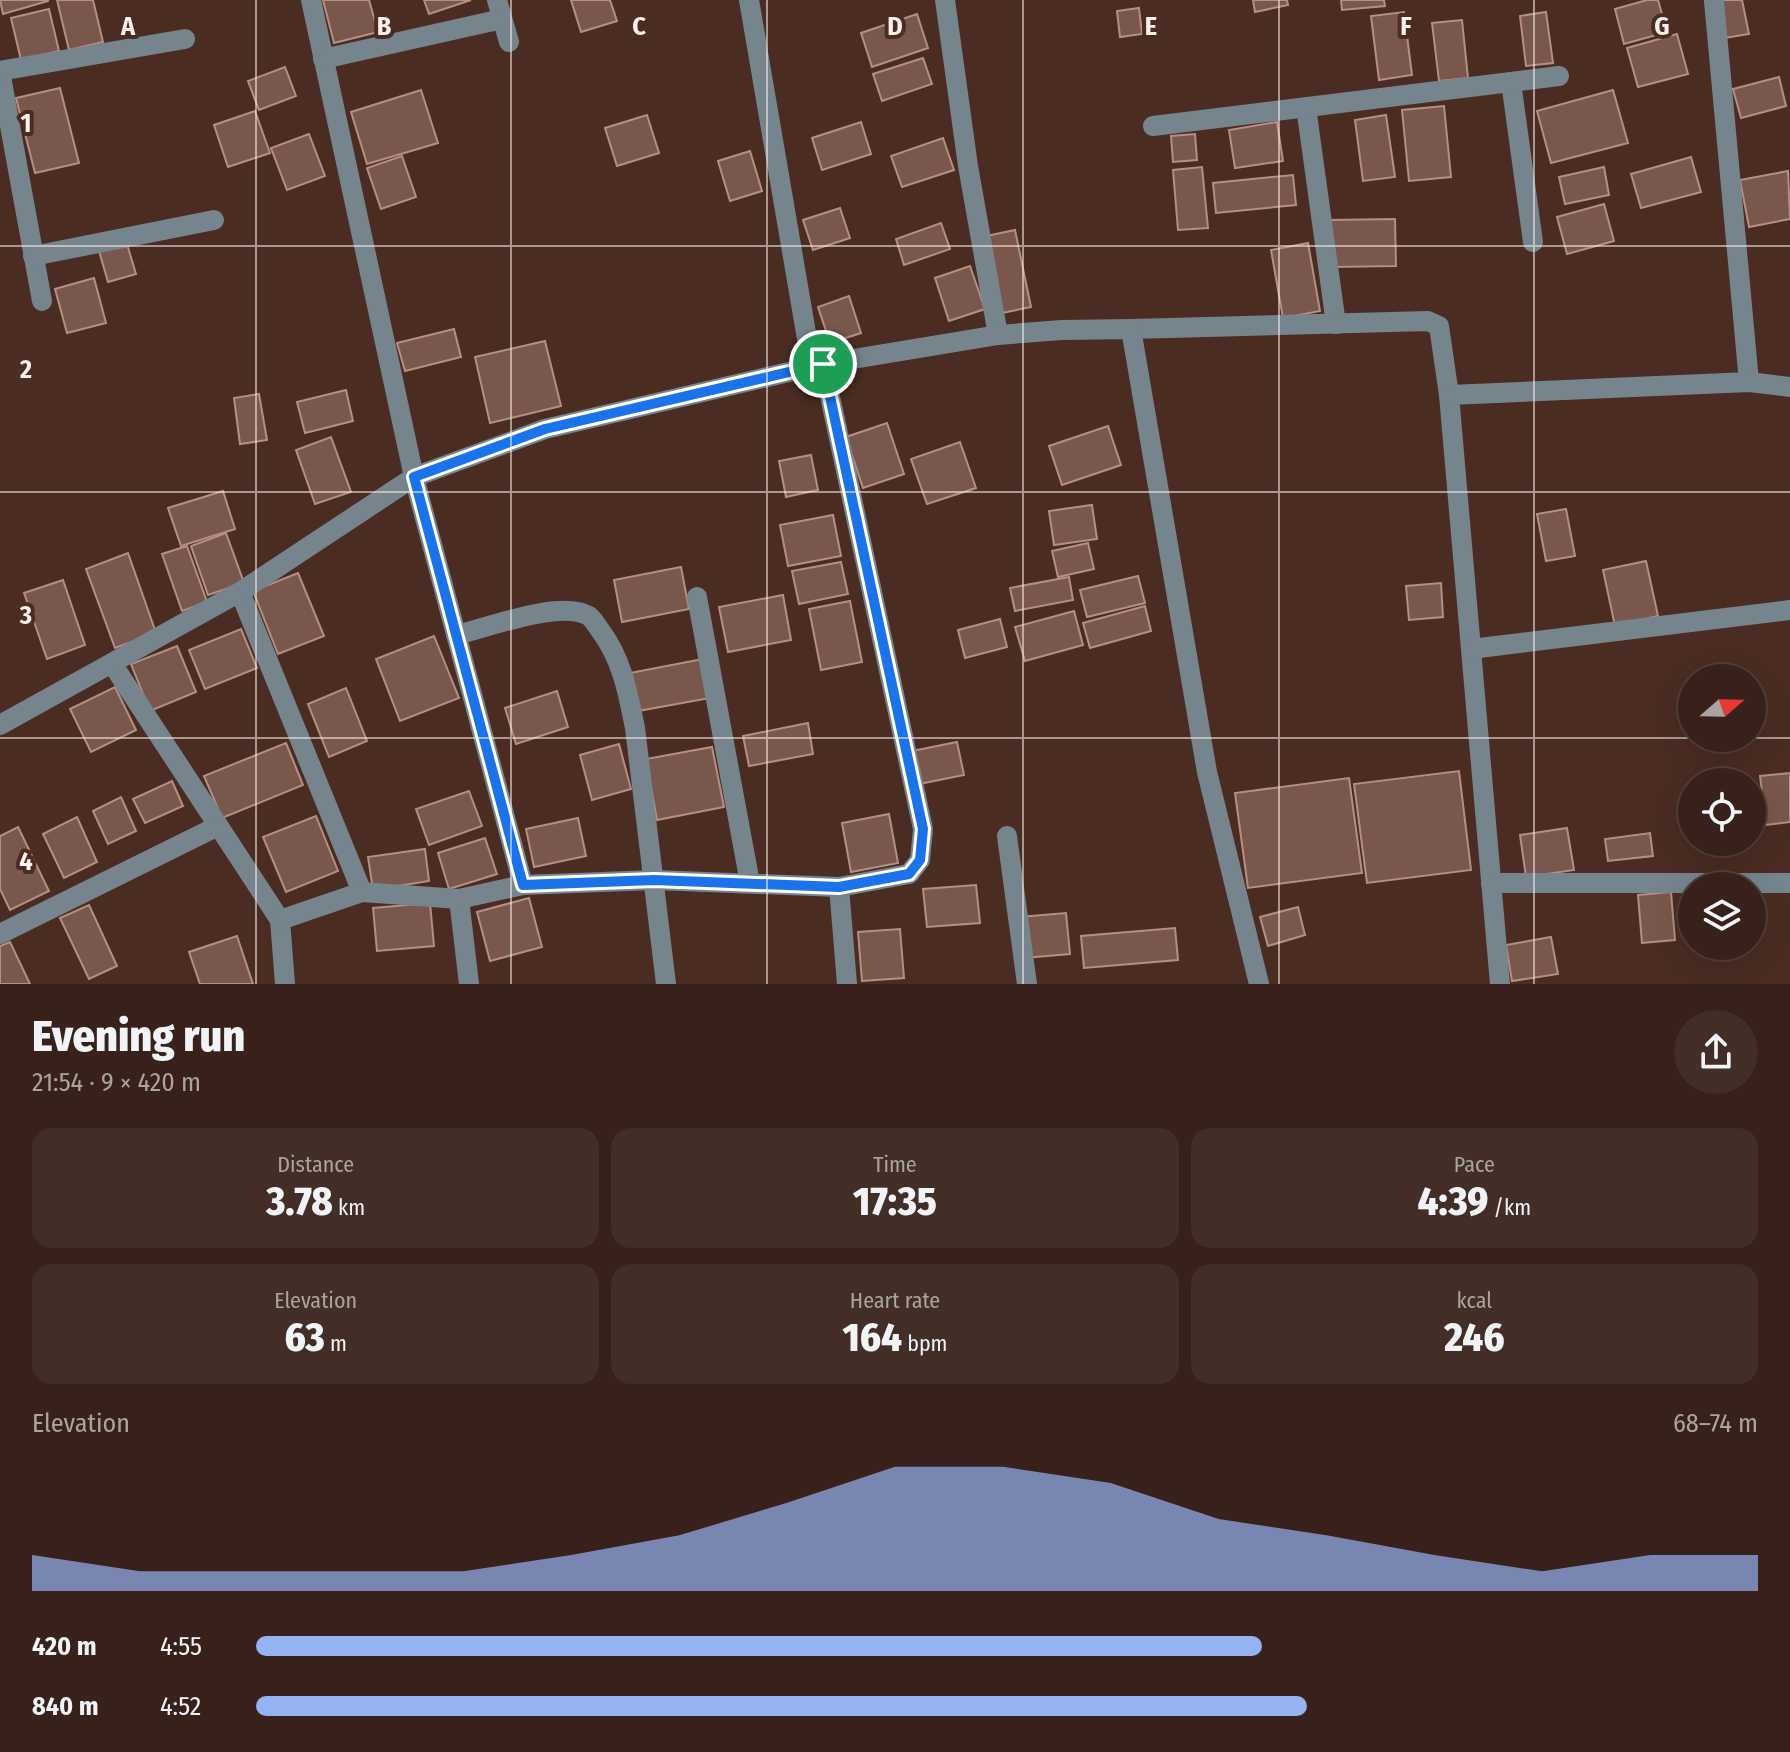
<!DOCTYPE html>
<meta charset="utf-8">
<style>
:root{--surface:#38211a;--page:#432e27;--text:#f1f3f6;--muted:#aba3a2;--line:#523e39;--accent:#95b2f1}
body{margin:0;font-family:"Fira Sans Condensed",sans-serif;background:var(--page);color:var(--text);height:100vh;display:flex;flex-direction:column;font-size:30px;white-space:nowrap}
*{box-sizing:border-box;margin:0}
p{font-size:26px;color:var(--muted)}
.icon{flex:none;width:44px;height:44px;fill:none;stroke:currentColor;stroke-width:2;stroke-linecap:round;stroke-linejoin:round}
.map{position:relative;height:984px;overflow:hidden}
.details{display:flex;flex-direction:column;background:var(--surface);flex:1}
.details>*{flex:none}
.needle{width:52px;rotate:70deg}
.controls{position:absolute;left:1678px;top:664px;display:grid;gap:16px}
.controls a{display:grid;place-items:center;width:88px;height:88px;border-radius:50%;background:var(--surface);box-shadow:0 8px 32px #0002,0 0 0 2px var(--line);font-size:40px}
.pin{position:absolute;display:grid;place-items:center;width:68px;height:68px;color:#fff;margin:-34px;border:4px solid #fff;border-radius:50%;box-shadow:0 2px 8px #0007}
.round{display:grid;place-items:center;flex:none;width:84px;height:84px;border-radius:42px;background:var(--page)}
.overview{display:flex;align-items:center;justify-content:space-between;height:136px;padding:0 32px}
h1{font-size:44px;font-weight:800;line-height:60px}
.stats{display:grid;grid-template-columns:repeat(3,1fr);gap:12px;height:136px;padding:8px 32px}
.stats div{display:grid;align-content:center;border-radius:20px;background:var(--page);text-align:center}
.stats b{font-size:40px;font-weight:800}
.stats small{font-size:22px;font-weight:400}
.stats p{font-size:22px}
.chart{height:224px;padding:16px 32px}
.chart p{display:flex;justify-content:space-between}
.chart svg{width:100%;height:144px;margin-top:8px;fill:var(--accent);opacity:.7}
ul{padding:0 32px;list-style:none;font-size:26px}
li{display:grid;grid-template-columns:128px 96px 1fr;align-items:center;height:60px}
li i{height:20px;border-radius:10px;background:var(--accent)}
.map>svg:first-child{display:block}
.building{fill:#79574c;stroke:#b48f83;stroke-width:2}
.lines{fill:none;stroke-linecap:round;stroke-linejoin:round}
.minor{stroke:#76848e;stroke-width:20}
.route-casing{stroke:#fff;stroke-width:16}
.route{stroke:#1a73e8;stroke-width:10}
.grid{fill:none;stroke:#fef1ed;stroke-width:2;stroke-opacity:0.55}
.grid-label{font-size:26px;text-anchor:middle;font-weight:bold;fill:#fef1ed;stroke:#4a2c22;stroke-width:8;stroke-linejoin:round;paint-order:stroke}
</style>
<div class="map">
<svg width="1790" height="984" viewBox="0 0 1790 984">
<rect width="100%" height="100%" fill="#4a2c22"/>
<!-- building -->
<g class="building">
<polygon points="0,0 48,0 48,1 3,14"/>
<polygon points="57,0 93,0 103,42 69,50"/>
<polygon points="323,0 369,0 378,32 334,43"/>
<polygon points="424,0 471,0 429,14"/>
<polygon points="571,0 610,0 617,21 581,32"/>
<polygon points="1253,0 1287,0 1288,5 1255,12"/>
<polygon points="1341,0 1384,0 1385,6 1342,10"/>
<polygon points="1647,0 1658,0 1667,32 1624,44 1615,9"/>
<polygon points="1717,0 1742,0 1749,34 1724,38"/>
<polygon points="1139,8 1142,34 1120,37 1117,11"/>
<polygon points="49,9 59,51 21,60 11,18"/>
<polygon points="1404,12 1412,75 1379,80 1371,16"/>
<polygon points="1546,12 1553,63 1526,66 1520,16"/>
<polygon points="917,14 928,48 872,67 861,33"/>
<polygon points="1462,20 1468,78 1439,81 1432,23"/>
<polygon points="1677,34 1688,74 1638,87 1627,48"/>
<polygon points="923,58 932,84 882,101 873,74"/>
<polygon points="285,67 296,96 259,110 248,81"/>
<polygon points="1779,77 1786,106 1741,118 1733,89"/>
<polygon points="60,88 79,163 35,173 16,98"/>
<polygon points="421,90 438,143 367,164 351,112"/>
<polygon points="1613,90 1628,143 1551,163 1537,111"/>
<polygon points="1444,106 1451,177 1409,181 1402,110"/>
<polygon points="255,111 270,153 228,167 214,125"/>
<polygon points="647,115 659,153 617,166 605,128"/>
<polygon points="1386,115 1395,177 1363,181 1355,120"/>
<polygon points="861,122 871,154 822,170 812,138"/>
<polygon points="1277,122 1283,161 1235,168 1229,130"/>
<polygon points="309,134 325,176 287,190 271,148"/>
<polygon points="1195,134 1197,160 1173,162 1171,136"/>
<polygon points="943,138 954,170 902,187 891,156"/>
<polygon points="750,151 762,191 730,201 718,161"/>
<polygon points="402,156 416,197 381,209 367,168"/>
<polygon points="1691,157 1701,192 1641,208 1631,174"/>
<polygon points="1202,167 1208,228 1178,230 1173,170"/>
<polygon points="1604,167 1609,195 1565,204 1559,177"/>
<polygon points="1788,171 1790,219 1749,227 1740,180"/>
<polygon points="1293,175 1296,205 1216,213 1213,183"/>
<polygon points="1604,204 1614,241 1567,254 1557,217"/>
<polygon points="840,208 850,238 813,250 803,220"/>
<polygon points="1395,219 1396,266 1331,267 1330,220"/>
<polygon points="941,223 950,249 904,265 896,239"/>
<polygon points="1015,230 1031,307 1002,313 986,236"/>
<polygon points="1308,243 1320,311 1283,318 1271,250"/>
<polygon points="127,244 136,274 108,282 99,251"/>
<polygon points="970,266 985,309 949,321 935,278"/>
<polygon points="94,278 106,323 67,333 55,289"/>
<polygon points="849,296 861,333 830,343 818,307"/>
<polygon points="454,329 461,357 405,371 397,343"/>
<polygon points="545,341 561,406 490,423 475,357"/>
<polygon points="346,390 353,421 305,433 297,402"/>
<polygon points="259,394 267,440 240,444 234,398"/>
<polygon points="887,423 904,474 863,488 846,437"/>
<polygon points="1108,426 1121,465 1062,485 1049,446"/>
<polygon points="331,437 351,492 315,504 296,450"/>
<polygon points="960,442 976,488 927,504 911,459"/>
<polygon points="811,455 818,490 786,497 779,461"/>
<polygon points="223,491 235,529 181,546 168,508"/>
<polygon points="1092,505 1097,539 1054,545 1049,511"/>
<polygon points="1566,509 1575,556 1546,561 1537,514"/>
<polygon points="833,515 841,556 788,566 780,525"/>
<polygon points="226,533 244,583 208,595 191,546"/>
<polygon points="1088,543 1094,569 1058,577 1052,551"/>
<polygon points="187,546 207,602 182,611 162,554"/>
<polygon points="128,553 156,633 115,648 86,569"/>
<polygon points="1646,561 1658,616 1615,626 1603,570"/>
<polygon points="841,562 848,594 799,604 792,571"/>
<polygon points="681,567 689,609 622,622 614,580"/>
<polygon points="298,573 324,636 278,654 253,591"/>
<polygon points="1138,576 1145,603 1087,617 1080,590"/>
<polygon points="1069,577 1073,600 1015,611 1010,588"/>
<polygon points="63,580 85,645 47,659 24,593"/>
<polygon points="1441,583 1443,617 1409,620 1406,586"/>
<polygon points="783,595 791,640 728,652 719,607"/>
<polygon points="850,601 862,662 821,670 809,609"/>
<polygon points="1145,606 1151,631 1090,648 1083,623"/>
<polygon points="1074,611 1083,645 1025,661 1015,627"/>
<polygon points="1000,619 1007,647 965,658 958,630"/>
<polygon points="241,629 257,668 205,689 189,650"/>
<polygon points="434,636 459,698 400,721 376,659"/>
<polygon points="177,646 196,692 150,711 131,664"/>
<polygon points="703,659 710,698 638,711 630,673"/>
<polygon points="115,687 136,730 91,752 70,709"/>
<polygon points="346,688 367,741 329,757 308,704"/>
<polygon points="557,691 568,727 516,744 505,708"/>
<polygon points="808,723 813,754 749,766 743,736"/>
<polygon points="957,742 964,775 919,784 912,751"/>
<polygon points="286,743 303,785 222,818 204,776"/>
<polygon points="619,744 631,789 592,800 580,755"/>
<polygon points="712,747 724,807 657,820 646,759"/>
<polygon points="1459,771 1471,870 1367,883 1354,784"/>
<polygon points="1790,773 1790,822 1766,825 1760,776"/>
<polygon points="1349,778 1362,873 1248,888 1235,793"/>
<polygon points="172,781 183,806 145,823 133,799"/>
<polygon points="469,791 482,826 429,845 416,809"/>
<polygon points="121,797 136,831 108,844 93,811"/>
<polygon points="889,814 898,863 851,872 842,823"/>
<polygon points="316,816 338,871 286,892 263,837"/>
<polygon points="77,817 97,862 64,878 43,834"/>
<polygon points="578,818 586,856 534,867 526,829"/>
<polygon points="18,827 49,891 10,910 0,889 0,836"/>
<polygon points="1567,828 1574,870 1526,877 1520,835"/>
<polygon points="1650,833 1653,856 1608,861 1605,839"/>
<polygon points="485,838 497,874 449,889 438,853"/>
<polygon points="425,849 429,881 373,890 368,857"/>
<polygon points="976,885 980,923 927,927 923,889"/>
<polygon points="1671,892 1675,940 1642,943 1638,895"/>
<polygon points="529,898 542,947 490,961 477,912"/>
<polygon points="430,903 434,946 377,951 373,908"/>
<polygon points="89,905 117,966 89,979 60,918"/>
<polygon points="1298,907 1305,935 1268,946 1260,917"/>
<polygon points="1066,913 1070,954 1024,958 1020,917"/>
<polygon points="1175,928 1178,960 1084,968 1081,936"/>
<polygon points="900,929 904,978 862,981 858,932"/>
<polygon points="237,936 253,984 200,984 189,952"/>
<polygon points="1551,937 1558,974 1512,981 1506,945"/>
<polygon points="10,942 30,984 0,984 0,946"/>
</g>
<g class="lines">
<!-- minor -->
<g class="minor">
<polyline points="311,0 414,477 523,885"/>
<polyline points="497,0 509,42"/>
<polyline points="749,0 812,368"/>
<polyline points="945,0 968,166 998,335"/>
<polyline points="1714,1 1749,382"/>
<polyline points="323,59 502,19"/>
<polyline points="0,71 42,301"/>
<polyline points="0,71 185,39"/>
<polyline points="1511,82 1533,242"/>
<polyline points="1306,107 1336,324"/>
<polyline points="1153,126 1559,76"/>
<polyline points="33,256 214,220"/>
<polyline points="1131,329 1428,321 1439,326 1449,395 1500,984"/>
<polyline points="1449,395 1749,382 1790,387"/>
<polyline points="240,592 362,892"/>
<polyline points="697,597 750,883"/>
<path d="M456,635c31,-7 105,-36 133,-19 4,3 8,10 11,14 22,29 28,63 35,98l31,256"/>
<polyline points="1471,649 1790,610"/>
<polyline points="113,665 280,920 285,984"/>
<polyline points="0,725 240,592 414,477 545,429 823,364 998,335 1062,330 1131,329 1207,772 1259,984"/>
<polyline points="1007,836 1027,984"/>
<polyline points="1491,883 1790,883"/>
<polyline points="839,887 847,984"/>
<polyline points="459,899 469,984"/>
<polyline points="280,920 362,892 459,899 523,885 654,880 839,887 909,874 920,860 923,829 823,364"/>
<polyline points="0,934 218,826"/>
</g>
</g>
<g class="lines">
<!-- route casing -->
<g class="route-casing">
<polygon id="route" points="823,364 923,829 920,860 909,874 839,887 654,880 523,885 414,477 545,429"/>
</g>
<!-- route -->
<use href="#route" class="route"/>
</g>
<!-- grid -->
<path class="grid" d="M256,0v984M511,0v984M767,0v984M1023,0v984M1279,0v984M1534,0v984M0,246h1790M0,492h1790M0,738h1692M1692,738h60M1752,738h38"/>
<g class="grid-label">
<text x="128" y="35">A</text>
<text x="384" y="35">B</text>
<text x="639" y="35">C</text>
<text x="895" y="35">D</text>
<text x="1151" y="35">E</text>
<text x="1406" y="35">F</text>
<text x="1662" y="35">G</text>
<text x="26" y="132">1</text>
<text x="26" y="378">2</text>
<text x="26" y="624">3</text>
<text x="26" y="870">4</text>
</g>
</svg>
<div class="controls">
<a><svg class="needle" viewBox="-14 -14 28 28"><path d="M0-13l5 13h-10z" fill="#e53935"/><path d="M0 13l5-13h-10z" fill="#aba3a2"/></svg></a>
<a><svg class="icon" aria-label="locate" viewBox="0 0 24 24"><circle cx="12" cy="12" r="6"/><path d="M12 2v4M12 18v4M2 12h4M18 12h4"/></svg></a>
<a><svg class="icon" aria-label="layers" viewBox="0 0 24 24"><path d="M12 4l9 5-9 5-9-5zM3 14l9 5 9-5"/></svg></a>
</div>
<div class="pin" style="left:823px;top:364px;background:#1e9e55"><svg class="icon" aria-label="arrive" viewBox="0 0 24 24"><path d="M6 21V4h12l-3 4 3 4H6"/></svg></div>
</div>
<section class="details">
<div class="overview"><div><h1>Evening run</h1><p>21:54 · 9 × 420 m</p></div><a class="round"><svg class="icon" aria-label="share" viewBox="0 0 24 24"><path d="M12 15V3M7 8l5-5 5 5M5 13v7h14v-7"/></svg></a></div>
<div class="stats">
<div><p>Distance</p><b>3.78<small> km</small></b></div>
<div><p>Time</p><b>17:35</b></div>
<div><p>Pace</p><b>4:39<small> /km</small></b></div>
</div>
<div class="stats">
<div><p>Elevation</p><b>63<small> m</small></b></div>
<div><p>Heart rate</p><b>164<small> bpm</small></b></div>
<div><p>kcal</p><b>246</b></div>
</div>
<div class="chart"><p><span>Elevation</span>68–74 m</p>
<svg viewBox="0 0 160 44" preserveAspectRatio="none"><path d="M0 44V33L10 38L20 38L30 38L40 38L50 33L60 27L70 17L80 6L90 6L100 11L110 22L120 27L130 33L140 38L150 33L160 33V44z"/></svg>
</div>
<ul>
<li><b>420 m</b>4:55<i style="width:67%"></i></li>
<li><b>840 m</b>4:52<i style="width:70%"></i></li>
</ul>
</section>
